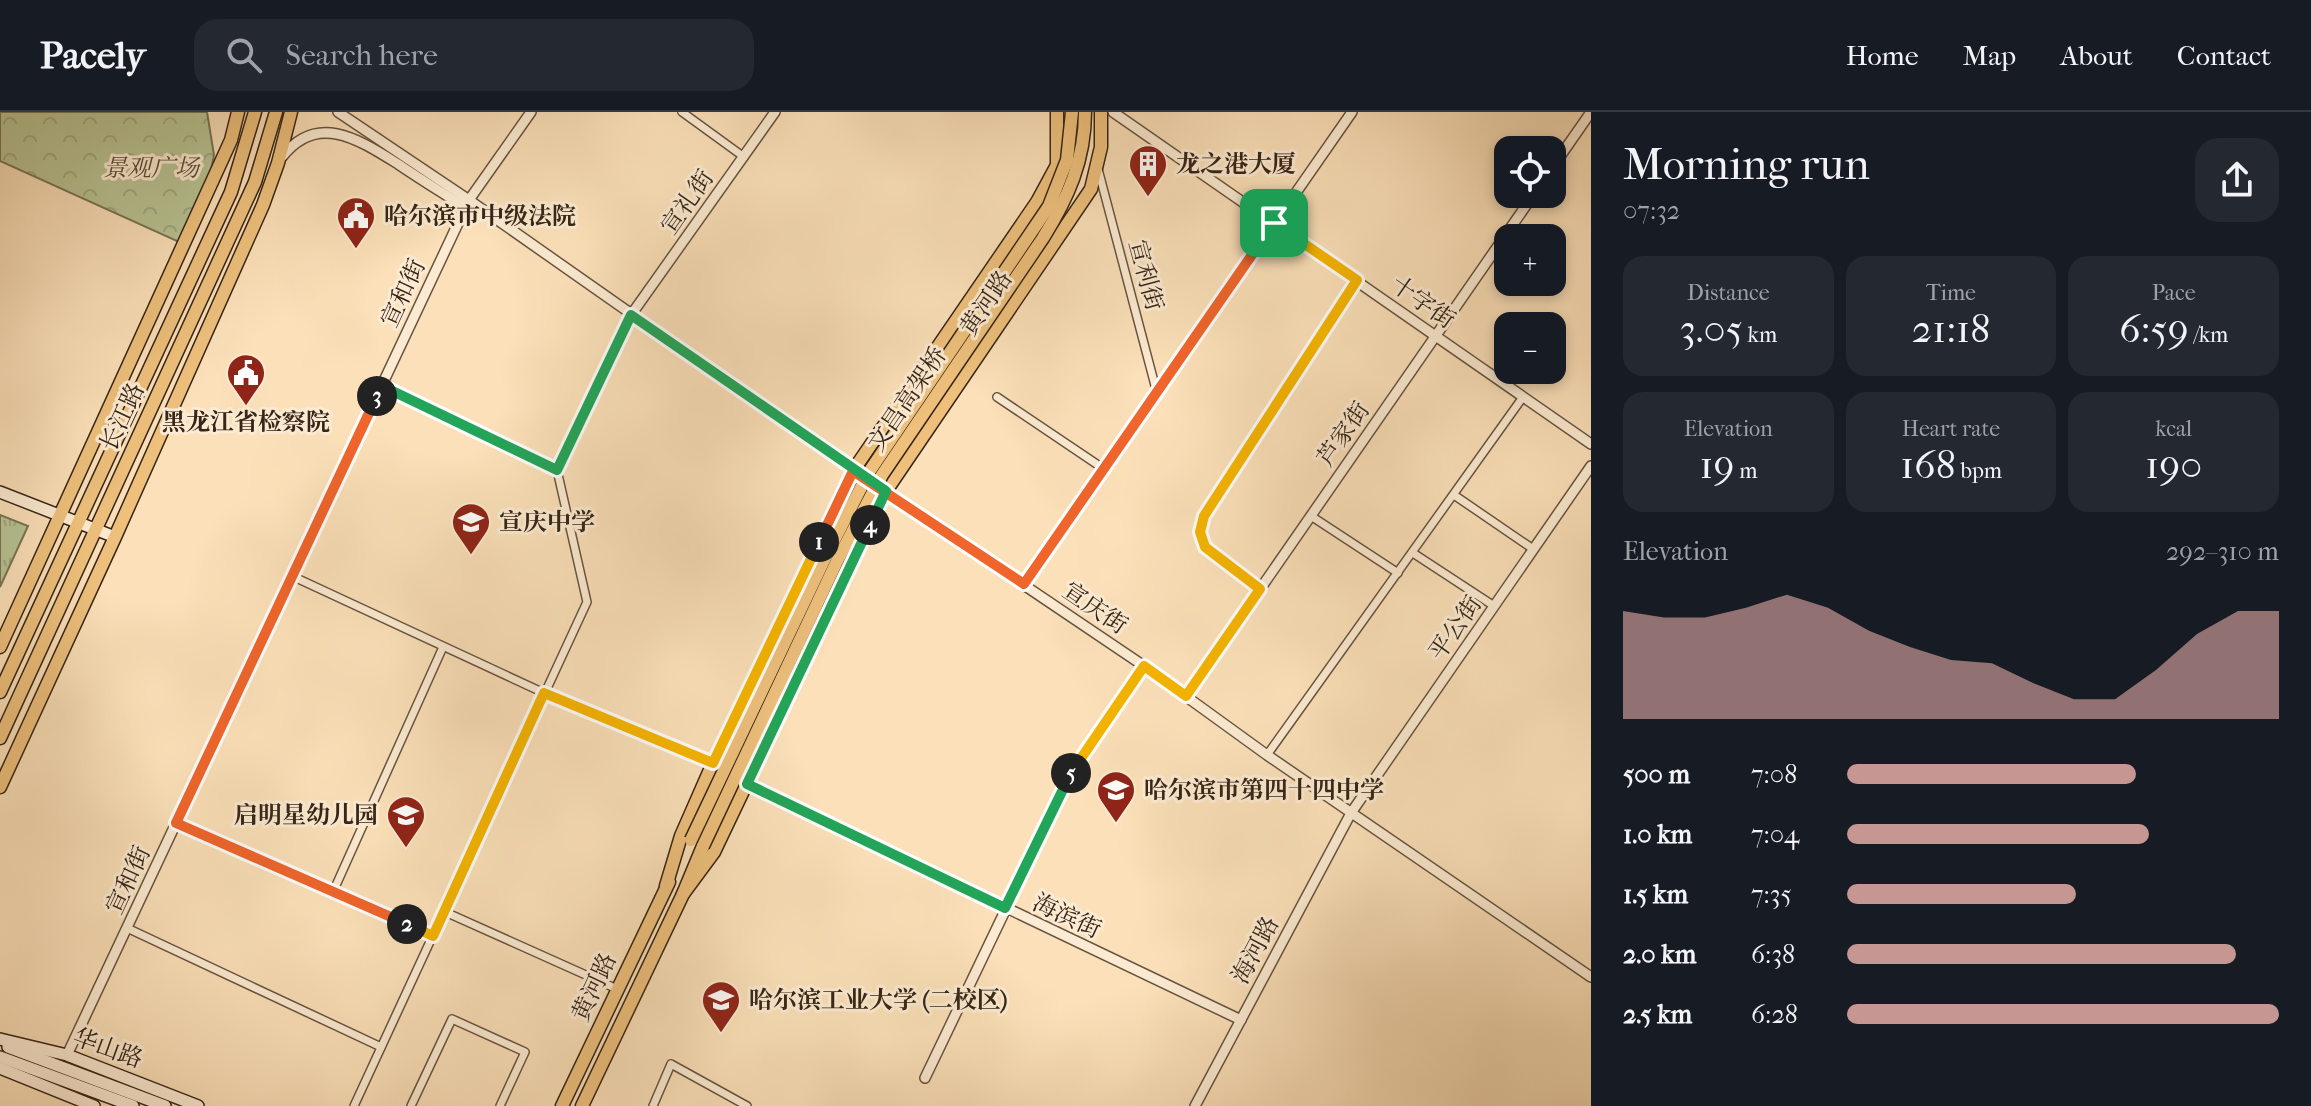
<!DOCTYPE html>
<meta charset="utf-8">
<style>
:root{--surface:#171b24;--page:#242831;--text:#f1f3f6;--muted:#9ea1a6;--line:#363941;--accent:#c59692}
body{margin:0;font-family:"IM FELL French Canon","Noto Serif SC",serif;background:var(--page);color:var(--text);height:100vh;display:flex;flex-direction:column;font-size:30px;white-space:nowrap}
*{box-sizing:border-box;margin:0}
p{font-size:26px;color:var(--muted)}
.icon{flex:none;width:44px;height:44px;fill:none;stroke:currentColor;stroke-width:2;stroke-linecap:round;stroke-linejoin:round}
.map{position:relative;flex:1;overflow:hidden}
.panel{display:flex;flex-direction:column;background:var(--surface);width:720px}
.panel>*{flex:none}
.fabs{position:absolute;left:1494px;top:24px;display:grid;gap:16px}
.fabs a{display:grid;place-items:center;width:72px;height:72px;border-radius:16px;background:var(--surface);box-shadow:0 4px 12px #0003;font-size:40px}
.pin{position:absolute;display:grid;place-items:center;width:68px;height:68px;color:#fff;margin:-34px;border-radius:16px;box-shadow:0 4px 12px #0006}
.km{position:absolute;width:40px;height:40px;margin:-20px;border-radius:50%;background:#222;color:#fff;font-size:22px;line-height:40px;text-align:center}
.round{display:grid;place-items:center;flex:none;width:84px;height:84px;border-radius:24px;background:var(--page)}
.headline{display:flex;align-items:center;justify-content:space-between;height:136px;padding:0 32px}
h1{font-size:44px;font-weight:600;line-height:60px}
.metrics{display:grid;grid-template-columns:repeat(3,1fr);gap:12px;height:136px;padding:8px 32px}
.metrics div{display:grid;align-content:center;border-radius:20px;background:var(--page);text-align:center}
.metrics b{font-size:40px;font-weight:600}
.metrics small{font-size:22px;font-weight:400}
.metrics p{font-size:22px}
.chart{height:224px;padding:16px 32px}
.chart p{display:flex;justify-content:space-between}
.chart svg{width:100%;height:144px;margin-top:8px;fill:var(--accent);opacity:.7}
ul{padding:0 32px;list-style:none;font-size:26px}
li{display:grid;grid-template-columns:128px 96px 1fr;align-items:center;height:60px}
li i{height:20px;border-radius:10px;background:var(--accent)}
header{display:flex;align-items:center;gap:48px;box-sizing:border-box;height:112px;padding:0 40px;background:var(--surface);border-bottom:2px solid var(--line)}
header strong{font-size:38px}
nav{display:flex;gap:44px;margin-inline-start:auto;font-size:28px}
.search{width:560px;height:72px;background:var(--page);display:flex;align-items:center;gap:20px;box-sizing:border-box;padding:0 28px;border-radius:24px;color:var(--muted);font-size:30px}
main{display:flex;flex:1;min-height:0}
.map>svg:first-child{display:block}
.grass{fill:url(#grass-tufts);stroke:#777456;stroke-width:2}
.park{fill:url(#park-crowns);stroke:#777456;stroke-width:2}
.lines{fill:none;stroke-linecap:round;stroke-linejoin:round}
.minor-casing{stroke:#675440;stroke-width:10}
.tertiary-casing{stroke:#675440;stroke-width:12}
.secondary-casing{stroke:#362518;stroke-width:14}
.primary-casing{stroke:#362518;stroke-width:15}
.minor{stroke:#fcebd2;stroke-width:7}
.tertiary{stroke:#fcebd2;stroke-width:9}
.secondary{stroke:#fcebd2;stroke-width:11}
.primary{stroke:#eec07c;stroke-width:12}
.trunk-bridge-casing{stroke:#362518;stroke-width:15;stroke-linecap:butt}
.trunk-bridge{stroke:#eec07c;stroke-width:12}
.split-1-casing{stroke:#fff;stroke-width:16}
.split-2-casing{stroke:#fff;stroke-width:16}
.split-3-casing{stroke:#fff;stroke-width:16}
.split-4-casing{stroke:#fff;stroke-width:16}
.split-5-casing{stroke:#fff;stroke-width:16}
.split-6-casing{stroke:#fff;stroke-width:16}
.split-1{stroke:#f0652b;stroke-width:10}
.split-2{stroke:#f5b400;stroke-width:10}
.split-3{stroke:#f0652b;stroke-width:10}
.split-4{stroke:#22a559;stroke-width:10}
.split-5{stroke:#22a559;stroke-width:10}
.split-6{stroke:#f5b400;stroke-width:10}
.labels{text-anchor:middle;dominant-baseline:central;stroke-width:6;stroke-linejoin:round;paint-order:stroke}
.poi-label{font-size:24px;font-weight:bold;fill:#362518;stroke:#fcebd2;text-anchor:start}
.park-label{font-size:24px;font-style:italic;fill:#564c37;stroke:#fcebd2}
.street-label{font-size:24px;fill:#362518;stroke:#fcebd2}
</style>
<header>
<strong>Pacely</strong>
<div class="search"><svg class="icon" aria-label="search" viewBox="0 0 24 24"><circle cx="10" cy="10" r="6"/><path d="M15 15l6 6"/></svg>Search here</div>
<nav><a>Home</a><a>Map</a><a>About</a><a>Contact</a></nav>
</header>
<main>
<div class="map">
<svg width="1591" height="994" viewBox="0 0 1591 994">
<defs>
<pattern id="grass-tufts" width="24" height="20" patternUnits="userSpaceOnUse" patternTransform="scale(2)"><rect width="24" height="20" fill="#b8c394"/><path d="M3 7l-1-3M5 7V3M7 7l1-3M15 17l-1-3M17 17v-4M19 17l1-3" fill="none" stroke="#9fa77f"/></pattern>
<pattern id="park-crowns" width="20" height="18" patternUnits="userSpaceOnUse" patternTransform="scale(2)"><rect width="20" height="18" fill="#b8c394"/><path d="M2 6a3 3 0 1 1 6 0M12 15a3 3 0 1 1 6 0" fill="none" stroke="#9fa77f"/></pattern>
</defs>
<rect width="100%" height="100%" fill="#fbe0b9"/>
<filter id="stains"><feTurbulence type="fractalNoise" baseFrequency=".0025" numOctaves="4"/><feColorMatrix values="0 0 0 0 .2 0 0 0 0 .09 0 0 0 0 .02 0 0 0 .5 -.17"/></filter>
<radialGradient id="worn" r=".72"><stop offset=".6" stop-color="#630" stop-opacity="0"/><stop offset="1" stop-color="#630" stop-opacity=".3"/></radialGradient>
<!-- grass -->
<polygon class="grass" points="0,403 28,414 0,475"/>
<!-- park -->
<polygon class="park" points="0,0 207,0 214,43 211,59 179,130 0,49"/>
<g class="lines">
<!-- minor casing -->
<g class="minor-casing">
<g id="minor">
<polyline points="682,0 744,45"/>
<polyline points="1098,57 1157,281"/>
<polyline points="382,274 557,358"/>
<polyline points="997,285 1104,357"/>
<polyline points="1454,383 1533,437"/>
<polyline points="1311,404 1398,461"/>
<polyline points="1413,441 1494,494"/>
<polyline points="292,464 544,581 713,651"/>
<polyline points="1260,477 1205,435 1200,420 1204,404 1357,168"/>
<polyline points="1267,643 1523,285"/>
<polyline points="176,711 433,824"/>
<polyline points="333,780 443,535"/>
<polyline points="443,799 617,877"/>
<polyline points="127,816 381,935"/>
<polyline points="354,994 587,490 557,358 631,203"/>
<polyline points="411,994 452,907 525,940 500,994"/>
<polyline points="653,994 671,952 747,994"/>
</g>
</g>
<!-- tertiary casing -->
<g class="tertiary-casing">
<g id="tertiary">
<polyline points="338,0 469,88 871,370"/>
<polyline points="1113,0 1591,332"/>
<path d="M282,45c35,-45 76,-18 116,7 22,15 45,29 68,44"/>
<polyline points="1552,56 1591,0"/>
<polyline points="631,203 775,0"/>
<polyline points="883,378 1144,554 1267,643 1591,865"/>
<polyline points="1024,472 1352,0"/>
<polyline points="1186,584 1534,82"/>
<polyline points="747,672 1241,908"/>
<polyline points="67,943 469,88 531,0"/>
<polyline points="925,966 1071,661 1144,554"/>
<polyline points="1195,994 1351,701 1591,354"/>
</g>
</g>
<!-- secondary casing -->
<g class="secondary-casing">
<g id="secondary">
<polyline points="0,380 115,425"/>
<polyline points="0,927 67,943 198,994"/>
<polyline points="8,935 165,994"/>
<polyline points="0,945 133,994"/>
<polyline points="0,956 94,994"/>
</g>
</g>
<!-- primary casing -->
<g class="primary-casing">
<g id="primary">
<polyline points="0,535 231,28 238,0"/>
<polyline points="0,580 231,80 255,0"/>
<polyline points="0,626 255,70 276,0"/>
<polyline points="0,675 115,425 263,93 278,51 291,0"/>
<polyline points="666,774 681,724 713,651 853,359 1037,90 1057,53 1057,0"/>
<polyline points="683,782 714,740 886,379 1091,77 1101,35 1101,0"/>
<polyline points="562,994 669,770"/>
<polyline points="582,994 683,782 703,734"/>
</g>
</g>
<!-- minor -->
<use href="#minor" class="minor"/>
<!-- tertiary -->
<use href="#tertiary" class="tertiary"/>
<!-- secondary -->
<use href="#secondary" class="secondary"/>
<!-- primary -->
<use href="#primary" class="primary"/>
<!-- trunk-bridge casing -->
<g class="trunk-bridge-casing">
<g id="trunk-bridge">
<polyline points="691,728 825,446 869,360 1049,94 1067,48 1072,0"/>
<path d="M703,734l135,-287 44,-84 161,-237c25,-40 42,-78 42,-126"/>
</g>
</g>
<!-- trunk-bridge -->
<use href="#trunk-bridge" class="trunk-bridge"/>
</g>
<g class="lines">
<!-- split-1 casing -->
<g class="split-1-casing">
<polyline id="split-1" points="819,430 853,359 1024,472 1274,111"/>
</g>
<!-- split-2 casing -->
<g class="split-2-casing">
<polyline id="split-2" points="407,812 433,824 544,581 713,651 819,430"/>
</g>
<!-- split-3 casing -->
<g class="split-3-casing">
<polyline id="split-3" points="377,284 176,711 407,812"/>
</g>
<!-- split-4 casing -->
<g class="split-4-casing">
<polyline id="split-4" points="377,284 382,274 557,358 631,203 886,379 870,413"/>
</g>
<!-- split-5 casing -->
<g class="split-5-casing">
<polyline id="split-5" points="870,413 747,672 1005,796 1071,661"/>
</g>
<!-- split-6 casing -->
<g class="split-6-casing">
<polyline id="split-6" points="1071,661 1144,554 1186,584 1260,477 1205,435 1200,420 1204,404 1357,168 1274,111"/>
</g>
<!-- split-1 -->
<use href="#split-1" class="split-1"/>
<!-- split-2 -->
<use href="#split-2" class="split-2"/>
<!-- split-3 -->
<use href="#split-3" class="split-3"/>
<!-- split-4 -->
<use href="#split-4" class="split-4"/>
<!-- split-5 -->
<use href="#split-5" class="split-5"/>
<!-- split-6 -->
<use href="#split-6" class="split-6"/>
</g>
<!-- icons -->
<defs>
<g id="building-pin" transform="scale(2)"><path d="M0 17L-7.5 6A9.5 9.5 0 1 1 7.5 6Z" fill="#8f2418" stroke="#fcebd2"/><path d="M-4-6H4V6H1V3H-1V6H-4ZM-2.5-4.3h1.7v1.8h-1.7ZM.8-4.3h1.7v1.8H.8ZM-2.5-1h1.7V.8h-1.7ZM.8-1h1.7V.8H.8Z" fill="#fff"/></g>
<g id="civic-pin" transform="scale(2)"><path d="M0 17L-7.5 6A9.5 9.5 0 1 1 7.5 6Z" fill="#8f2418" stroke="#fcebd2"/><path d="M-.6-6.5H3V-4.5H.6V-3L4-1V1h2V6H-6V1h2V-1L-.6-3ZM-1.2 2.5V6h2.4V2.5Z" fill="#fff"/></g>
<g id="school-pin" transform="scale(2)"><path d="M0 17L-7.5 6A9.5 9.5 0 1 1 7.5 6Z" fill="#8f2418" stroke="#fcebd2"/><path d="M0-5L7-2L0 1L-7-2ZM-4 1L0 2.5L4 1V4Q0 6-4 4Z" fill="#fff"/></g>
<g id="university-pin" transform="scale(2)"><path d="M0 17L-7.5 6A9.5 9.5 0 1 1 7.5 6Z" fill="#8f2418" stroke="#fcebd2"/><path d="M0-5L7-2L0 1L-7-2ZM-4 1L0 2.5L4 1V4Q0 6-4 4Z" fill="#fff"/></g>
</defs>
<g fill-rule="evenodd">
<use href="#building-pin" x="1148" y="52"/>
<use href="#civic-pin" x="356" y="104"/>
<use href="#civic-pin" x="246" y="261"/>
<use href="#school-pin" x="471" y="410"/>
<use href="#school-pin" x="1116" y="678"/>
<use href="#school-pin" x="406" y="703"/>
<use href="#university-pin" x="721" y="888"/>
</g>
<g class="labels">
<!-- poi labels -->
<g class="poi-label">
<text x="1176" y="52">龙之港大厦</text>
<text x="384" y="104">哈尔滨市中级法院</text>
<text x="246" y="310" text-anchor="middle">黑龙江省检察院</text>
<text x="499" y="410">宣庆中学</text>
<text x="1144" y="678">哈尔滨市第四十四中学</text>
<text x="378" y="703" text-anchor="end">启明星幼儿园</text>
<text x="749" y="888">哈尔滨工业大学 (二校区)</text>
</g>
<!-- park labels -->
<g class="park-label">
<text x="151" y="56">景观广场</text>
</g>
<!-- street labels -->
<g class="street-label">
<text transform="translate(687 90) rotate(-55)">宣礼街</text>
<text transform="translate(1146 163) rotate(75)">宣利街</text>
<text transform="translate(403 181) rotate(-65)">宣和街</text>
<text transform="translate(1423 190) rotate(35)">十字街</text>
<text transform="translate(986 191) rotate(-56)">黄河路</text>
<text transform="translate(907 287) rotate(-56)">文昌高架桥</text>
<text transform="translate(122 305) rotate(-65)">长江路</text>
<text transform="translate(1343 322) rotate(-55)">芦家街</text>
<text transform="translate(1095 496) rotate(34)">宣庆街</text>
<text transform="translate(1455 516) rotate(-55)">平公街</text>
<text transform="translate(128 768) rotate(-65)">宣和街</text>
<text transform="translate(1067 804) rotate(25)">海滨街</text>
<text transform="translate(1255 838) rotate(-62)">海河路</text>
<text transform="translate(594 875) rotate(-65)">黄河路</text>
<text transform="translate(108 936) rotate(20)">华山路</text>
</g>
</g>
<rect width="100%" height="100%" filter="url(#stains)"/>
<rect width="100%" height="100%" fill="url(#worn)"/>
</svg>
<div class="fabs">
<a><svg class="icon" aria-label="locate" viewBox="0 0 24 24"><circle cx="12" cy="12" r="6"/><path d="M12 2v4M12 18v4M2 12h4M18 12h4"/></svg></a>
<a>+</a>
<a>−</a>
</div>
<div class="pin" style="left:1274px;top:111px;background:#1e9e55"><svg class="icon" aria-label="arrive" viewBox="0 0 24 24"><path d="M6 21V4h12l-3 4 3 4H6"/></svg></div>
<b class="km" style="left:819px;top:430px">1</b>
<b class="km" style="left:407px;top:812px">2</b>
<b class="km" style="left:377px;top:284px">3</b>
<b class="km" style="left:870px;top:413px">4</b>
<b class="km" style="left:1071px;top:661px">5</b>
</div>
<section class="panel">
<div class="headline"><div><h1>Morning run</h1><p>07:32</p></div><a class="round"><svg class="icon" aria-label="share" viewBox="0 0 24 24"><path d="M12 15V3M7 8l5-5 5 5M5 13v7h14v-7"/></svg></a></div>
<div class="metrics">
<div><p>Distance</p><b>3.05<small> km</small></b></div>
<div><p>Time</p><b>21:18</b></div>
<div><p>Pace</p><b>6:59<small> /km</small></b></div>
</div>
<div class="metrics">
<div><p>Elevation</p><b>19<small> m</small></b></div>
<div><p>Heart rate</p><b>168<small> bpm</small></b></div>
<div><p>kcal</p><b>190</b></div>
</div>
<div class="chart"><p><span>Elevation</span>292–310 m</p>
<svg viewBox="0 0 160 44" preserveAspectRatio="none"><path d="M0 44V11L10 13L20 13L30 10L40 6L50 10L60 17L70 22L80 26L90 27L100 33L110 38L120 38L130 29L140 18L150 11L160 11V44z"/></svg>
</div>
<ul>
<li><b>500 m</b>7:08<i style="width:67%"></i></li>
<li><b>1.0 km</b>7:04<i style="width:70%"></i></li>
<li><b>1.5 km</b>7:35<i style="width:53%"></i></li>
<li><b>2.0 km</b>6:38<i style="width:90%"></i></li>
<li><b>2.5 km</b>6:28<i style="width:100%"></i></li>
</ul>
</section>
</main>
